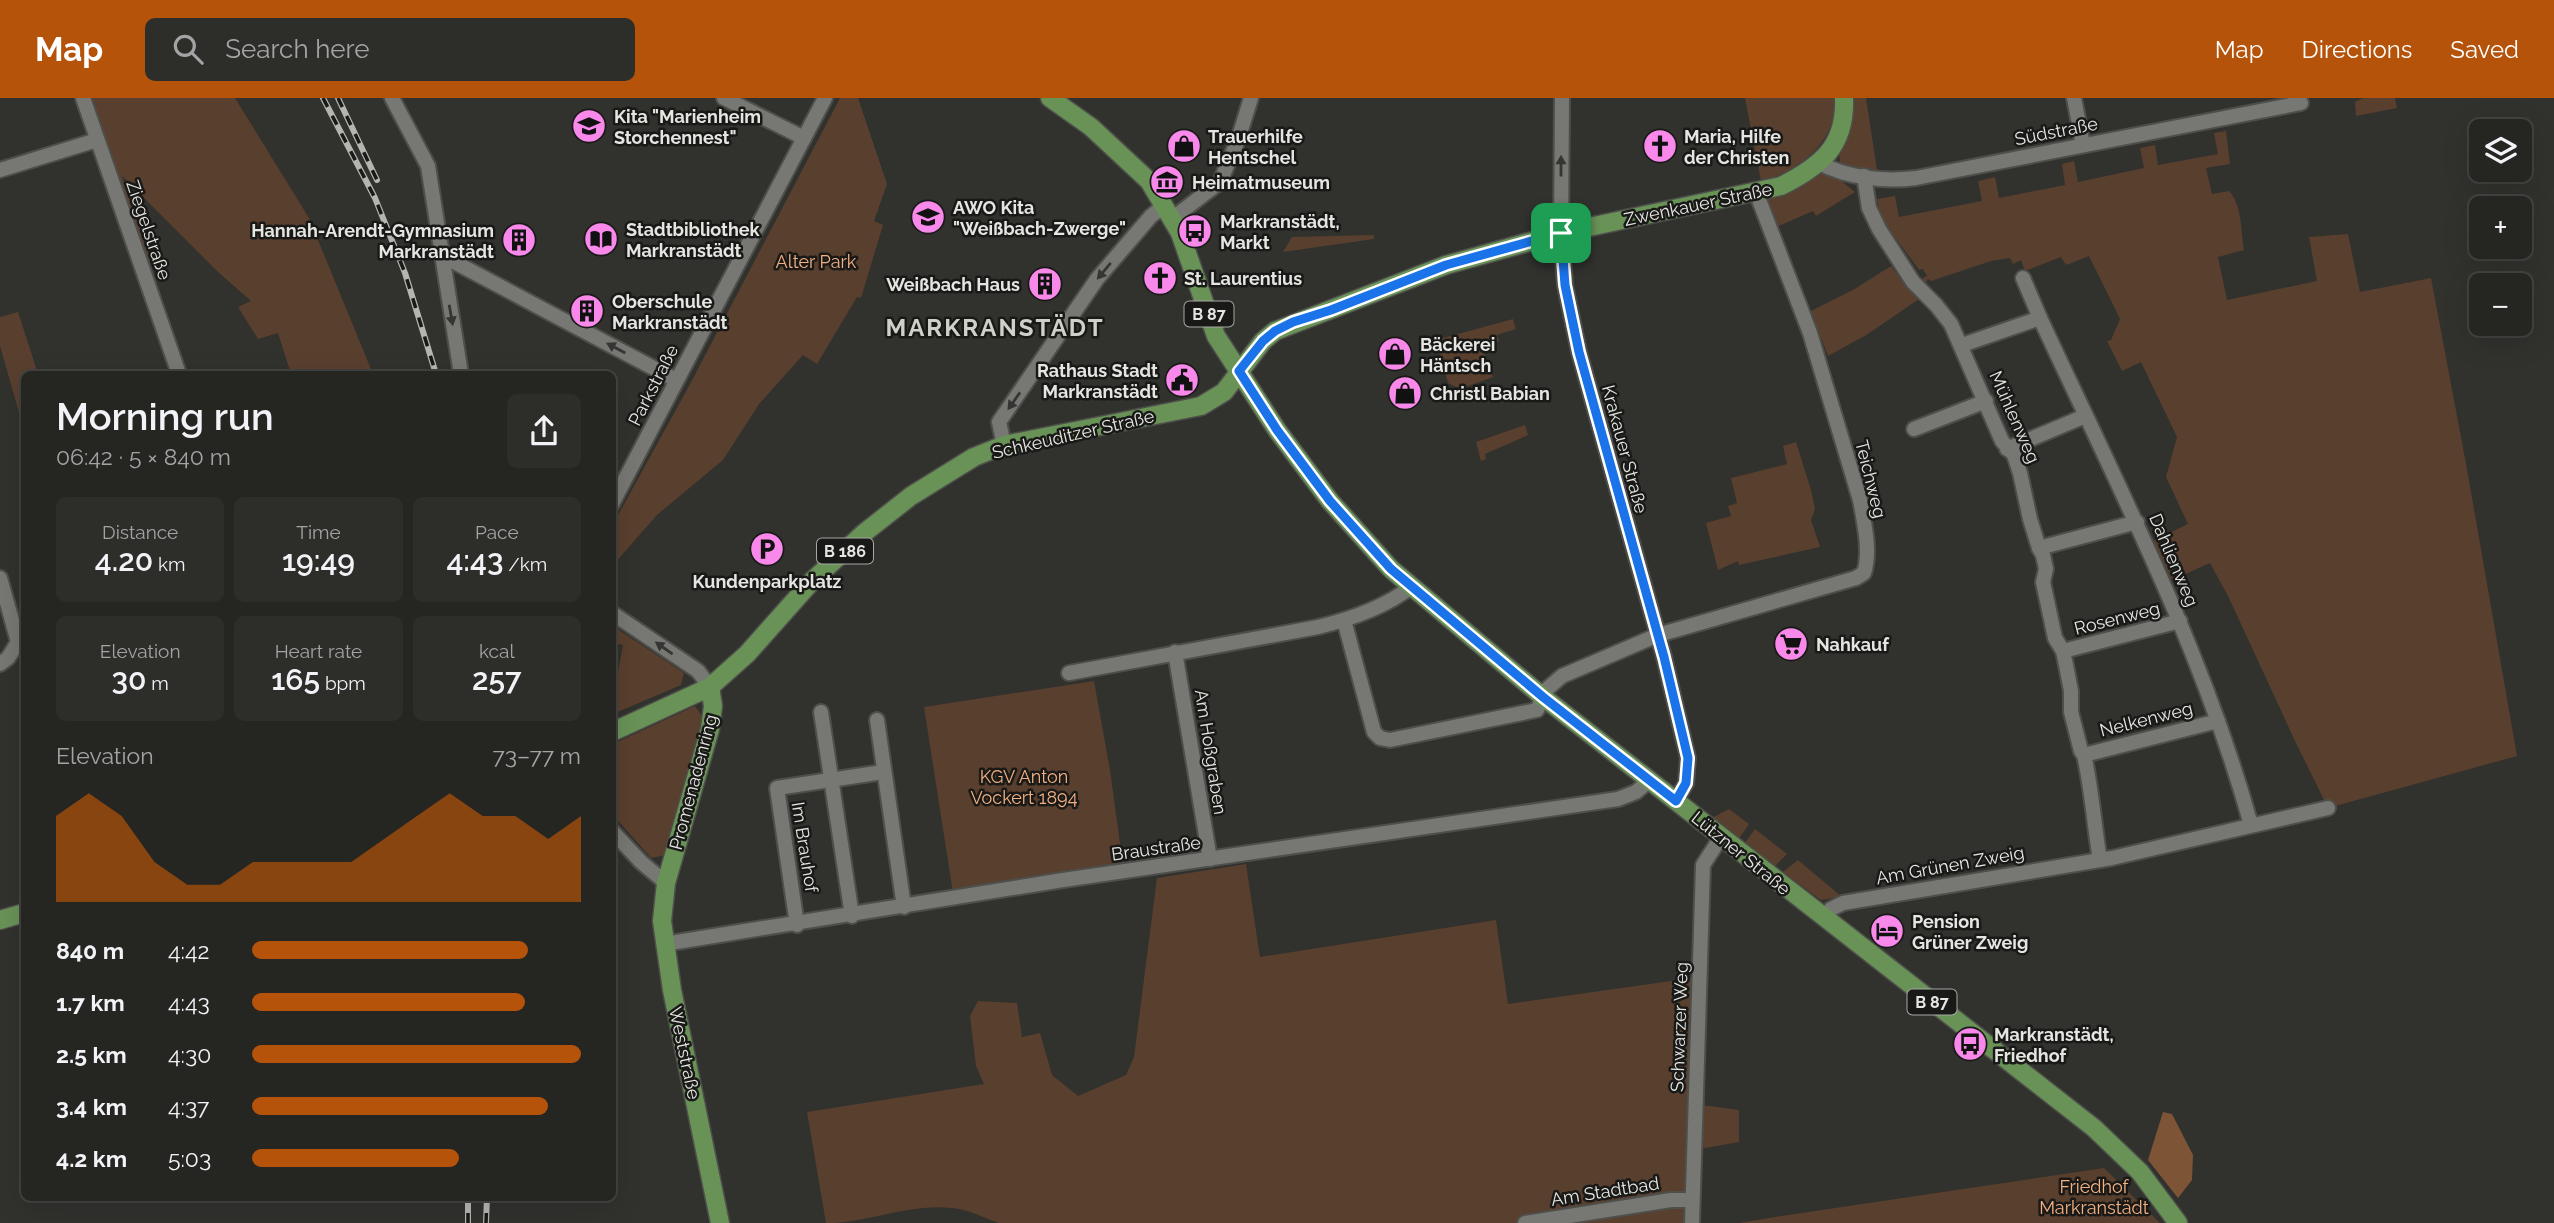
<!DOCTYPE html>
<meta charset="utf-8">
<style>
:root{--surface:#252522;--page:#2d2d2a;--text:#f1f3f6;--muted:#a3a5a5;--line:#424240;--accent:#b45309}
body{margin:0;font-family:Raleway,sans-serif;background:var(--page);color:var(--text);height:100vh;display:flex;flex-direction:column;font-size:26px;white-space:nowrap}
*{box-sizing:border-box;margin:0}
p{font-size:23px;color:var(--muted)}
.icon{flex:none;width:38px;height:38px;fill:none;stroke:currentColor;stroke-width:2;stroke-linecap:round;stroke-linejoin:round}
.map{position:relative;flex:1;overflow:hidden}
.side{position:absolute;left:21px;top:273px;width:595px;height:830px;display:flex;flex-direction:column;background:var(--surface);border-radius:10px;box-shadow:0 7px 28px #0002,0 0 0 2px var(--line)}
.side>*{flex:none}
.buttons{position:absolute;left:2469px;top:21px;display:grid;gap:14px}
.buttons a{display:grid;place-items:center;width:63px;height:63px;border-radius:10px;background:var(--surface);box-shadow:0 7px 28px #0002,0 0 0 2px var(--line);font-size:35px}
.pin{position:absolute;display:grid;place-items:center;width:60px;height:60px;color:#fff;margin:-30px;border-radius:14px;box-shadow:0 4px 10px #0006}
.round{display:grid;place-items:center;flex:none;width:74px;height:74px;border-radius:10px;background:var(--page)}
.summary{display:flex;align-items:center;justify-content:space-between;height:119px;padding:0 35px}
h1{font-size:38px;font-weight:600;line-height:52px}
.stats{display:grid;grid-template-columns:repeat(3,1fr);gap:10px;height:119px;padding:7px 35px}
.stats div{display:grid;align-content:center;border-radius:10px;background:var(--page);text-align:center}
.stats b{font-size:30px;font-weight:600}
.stats small{font-size:19px;font-weight:400}
.stats p{font-size:19px}
.chart{height:196px;padding:14px 35px}
.chart p{display:flex;justify-content:space-between}
.chart svg{width:100%;height:126px;margin-top:7px;fill:var(--accent);opacity:.7}
ul{padding:0 35px;list-style:none;font-size:23px}
li{display:grid;grid-template-columns:112px 84px 1fr;align-items:center;height:52px}
li i{height:18px;border-radius:9px;background:var(--accent)}
header{display:flex;align-items:center;gap:42px;box-sizing:border-box;height:98px;padding:0 35px;background:var(--accent);color:#fff}
header strong{font-size:33px}
nav{display:flex;gap:38px;margin-inline-start:auto;font-size:24px}
.search{width:490px;height:63px;background:var(--page);display:flex;align-items:center;gap:18px;box-sizing:border-box;padding:0 24px;border-radius:10px;color:var(--muted);font-size:26px}
.map>svg:first-child{display:block}
.green{fill:#593f2e}
.forest{fill:#7e5437}
.lines{fill:none;stroke-linecap:round;stroke-linejoin:round}
.minor-casing{stroke:#4e4e4b;stroke-width:18}
.major-casing{stroke:#4e4e4b;stroke-width:21}
.minor{stroke:#777773;stroke-width:14}
.major{stroke:#699257;stroke-width:18}
.rail-casing{stroke:#b4b4b1;stroke-width:6}
.rail{stroke:#191917;stroke-width:3.5;stroke-dasharray:10;stroke-linecap:butt}
.oneway{fill:#353533}
.route-casing{stroke:#fff;stroke-width:14}
.route{stroke:#1a73e8;stroke-width:9}
.labels{text-anchor:middle;dominant-baseline:central;stroke-width:5;stroke-linejoin:round;paint-order:stroke}
.shield{fill:#191917;stroke:#a8a8a5;stroke-width:2}
.shield-label{font-size:16px;font-weight:bold;fill:#e5e5e2}
.poi-label{font-size:18px;font-weight:bold;fill:#e5e5e2;stroke:#191917;text-anchor:start}
.street-label{font-size:18px;fill:#e5e5e2;stroke:#191917}
.park-label{font-size:18px;fill:#f3b082;stroke:#191917}
.district-label{font-size:24px;font-weight:bold;letter-spacing:2px;fill:#d0d0cb;stroke:#191917}
</style>
<header>
<strong>Map</strong>
<div class="search"><svg class="icon" aria-label="search" viewBox="0 0 24 24"><circle cx="10" cy="10" r="6"/><path d="M15 15l6 6"/></svg>Search here</div>
<nav><a>Map</a><a>Directions</a><a>Saved</a></nav>
</header>
<div class="map">
<svg width="2554" height="1125" viewBox="0 0 2554 1125">
<rect width="100%" height="100%" fill="#31312e"/>
<!-- green -->
<g class="green">
<polygon points="89,0 235,0 309,120 373,276 291,276 278,235 258,241 238,209 251,203 217,173 122,78 151,163 147,164"/>
<polygon points="840,0 858,0 887,86 874,123 883,127 861,200 857,199 817,266 803,257 759,306 723,362 657,417 613,467 613,426 689,288"/>
<path d="M1745,0h90c-1,7 -1,15 -3,23 -7,29 -42,54 -71,60z"/>
<polygon points="1851,0 1866,0 1877,72 1852,71 1840,65 1839,52"/>
<polygon points="2363,0 2395,0 2397,10 2356,18 2355,4"/>
<path d="M2226,33l4,33 -24,4 6,26 17,-3c13,13 12,41 15,59l-26,7 9,43 90,-19 -8,-44 39,-3 12,58 71,-14 36,191 50,287 -189,52 -33,-67 -67,-145 -18,-33 -38,17 -19,-39 35,-17 -22,-47 11,-40 -36,-75 -19,9 -15,-30 4,-1 9,-21 -31,-63 -23,9 -5,-8 -36,14 -4,-11 -8,4 -3,-6 -19,3 -60,20 -3,-2 -4,7 -1,-8 4,-2 -4,-7 -4,1 -38,-52 -4,-19 18,-3 4,21 83,-16 -4,-20 17,-4 4,21 66,-13 -3,-21 12,-3 4,21 66,-14 -4,-20 15,-3 3,20 60,-11 -4,-21z"/>
<polygon points="1819,65 1855,94 1816,118 1813,113 1776,129 1756,94"/>
<polygon points="1374,137 1374,141 1283,154 1292,139"/>
<polygon points="1891,168 1908,191 1919,201 1868,236 1828,258 1811,213 1853,192"/>
<polygon points="18,214 38,276 24,276 24,332 0,248 0,219"/>
<polygon points="1513,221 1516,231 1497,237 1499,243 1483,250 1493,279 1460,291 1448,285 1436,242"/>
<polygon points="1525,327 1528,337 1485,356 1486,361 1481,363 1476,344"/>
<polygon points="1796,344 1811,392 1815,411 1811,422 1820,449 1739,467 1738,463 1718,472 1706,425 1731,418 1728,408 1737,405 1731,380 1787,366 1783,348"/>
<polygon points="613,528 684,575 681,587 613,616 613,601 623,547 613,545"/>
<polygon points="1094,583 1110,672 1123,767 953,795 924,609"/>
<polygon points="695,608 703,620 666,757 651,760 613,717 613,646"/>
<polygon points="1729,711 1749,726 1738,742 1710,721"/>
<polygon points="1755,731 1787,756 1774,769 1744,746"/>
<polygon points="1798,762 1842,799 1821,802 1783,774"/>
<path d="M1246,766l14,93 236,-37 12,84 184,-26 -7,245h-686c-15,-5 -32,-14 -47,-15 -43,-5 -84,15 -126,15l-19,-111 177,-28 -8,-18 -6,-50 8,-15 39,2 5,34 18,-4 12,42 26,21 48,-21 8,-18 23,-179z"/>
<polygon points="1702,1007 1739,1012 1739,1044 1700,1051"/>
<polygon points="2104,1070 2160,1125 1739,1125 1775,1119"/>
</g>
<!-- forest -->
<polygon class="forest" points="2163,1014 2172,1016 2193,1057 2192,1082 2178,1100 2148,1062"/>
<g class="lines">
<!-- minor casing -->
<g class="minor-casing">
<g id="minor">
<polyline points="83,0 179,276"/>
<polyline points="392,0 428,68 461,276"/>
<polyline points="724,0 804,40"/>
<polyline points="1562,0 1561,135 1565,187 1579,254 1664,559 1688,660 1686,685 1676,703"/>
<polyline points="2074,0 2083,47"/>
<path d="M1819,65c29,15 65,19 97,15l385,-75 -3,-5"/>
<polyline points="0,72 97,42"/>
<path d="M1864,78l5,32 10,21 34,53 23,23 15,19 51,117 12,14 6,18 10,46 9,29 4,7 3,14 -3,13 12,56 8,13 3,14 5,26v21l10,39 3,4c8,35 10,70 16,105"/>
<polyline points="1173,120 1220,84 1238,42 1251,0"/>
<polyline points="443,158 676,282"/>
<polyline points="2023,180 2040,220"/>
<path d="M1962,247l78,-27c77,166 162,330 211,507"/>
<polyline points="1914,331 1986,303"/>
<polyline points="1004,347 999,324 1097,181 1151,118 1165,107"/>
<polyline points="2007,351 2085,318"/>
<polyline points="612,406 825,0"/>
<polyline points="2039,450 2137,424"/>
<polyline points="0,480 18,544 8,560 0,566"/>
<polyline points="612,515 698,573 710,589"/>
<path d="M1344,522l30,112 6,6 10,2 147,-30 10,-21 15,-13 96,-41 198,-57 8,-5c7,-22 0,-51 -4,-73l-50,-167 -54,-141"/>
<polyline points="2063,553 2180,523"/>
<polyline points="1175,554 1210,761"/>
<path d="M1069,575l249,-46c33,-8 66,-19 93,-40"/>
<polyline points="821,614 852,818"/>
<polyline points="877,622 904,809"/>
<polyline points="2084,657 2218,623"/>
<polyline points="612,733 641,764 666,785"/>
<polyline points="1824,820 1831,811 1843,805 2112,760 2328,710"/>
<polyline points="797,827 777,690 883,674"/>
<polyline points="664,846 1063,782 1618,701 1636,694 1650,682"/>
<polyline points="1525,1125 1671,1102 1692,1102"/>
<polyline points="1692,1125 1703,767 1721,739"/>
</g>
</g>
<!-- major casing -->
<g class="major-casing">
<g id="major">
<polyline points="1050,0 1091,29 1149,83 1180,135 1216,238 1277,332 1330,403 1391,471 1543,599 2094,1030 2140,1074 2178,1125"/>
<polyline points="710,589 713,608 710,631 666,785 662,823 672,892 720,1125"/>
<path d="M612,634l98,-45 37,-33 65,-73 52,-48 47,-37 63,-39 30,-12 197,-39 23,-14 39,-51 12,-10 171,-66 115,-32 220,-47c40,-20 65,-40 63,-88"/>
<polyline points="0,822 24,815"/>
</g>
</g>
<!-- minor -->
<use href="#minor" class="minor"/>
<!-- major -->
<use href="#major" class="major"/>
<!-- rail casing -->
<g class="rail-casing">
<g id="rail">
<polyline points="323,0 375,100 405,175 436,276"/>
<polyline points="338,0 377,82"/>
<polyline points="468,1125 468,1099"/>
<polyline points="486,1125 487,1099"/>
</g>
</g>
<!-- rail -->
<use href="#rail" class="rail"/>
</g>
<!-- one-way arrows -->
<defs><path id="oneway-solid" d="M-6-.8H1V-3.2L6.5 0L1 3.2V.8H-6Z" transform="scale(1.75)"/></defs>
<g class="oneway">
<use href="#oneway-solid" transform="translate(1561 68) rotate(-90)"/>
<use href="#oneway-solid" transform="translate(1104 173) rotate(130)"/>
<use href="#oneway-solid" transform="translate(451 217) rotate(80)"/>
<use href="#oneway-solid" transform="translate(616 250) rotate(-152)"/>
<use href="#oneway-solid" transform="translate(1014 303) rotate(125)"/>
<use href="#oneway-solid" transform="translate(664 550) rotate(-145)"/>
</g>
<g class="lines">
<!-- route casing -->
<g class="route-casing">
<polygon id="route" points="1561,135 1565,187 1579,254 1664,559 1688,660 1686,685 1676,703 1543,599 1391,471 1330,403 1277,332 1239,273 1263,243 1275,233 1293,224 1331,212 1446,167"/>
</g>
<!-- route -->
<use href="#route" class="route"/>
</g>
<!-- icons -->
<defs>
<g id="school-disc" transform="scale(1.75)"><circle r="9.5" fill="#f888ea" stroke="#191917"/><path d="M0-5L7-2L0 1L-7-2ZM-4 1L0 2.5L4 1V4Q0 6-4 4Z" fill="#111"/></g>
<g id="shop-disc" transform="scale(1.75)"><circle r="9.5" fill="#f888ea" stroke="#191917"/><path d="M-5-2.5h2.3a2.7 3.5 0 0 1 5.4 0H5L5.5 6h-11ZM-1.5-2.5h3a1.5 2.3 0 0 0-3 0Z" fill="#111"/></g>
<g id="church-disc" transform="scale(1.75)"><circle r="9.5" fill="#f888ea" stroke="#191917"/><path d="M-1.2-6h2.4v3.5h3.3v2.4h-3.3V6h-2.4V-.1h-3.3v-2.4h3.3Z" fill="#111"/></g>
<g id="museum-disc" transform="scale(1.75)"><circle r="9.5" fill="#f888ea" stroke="#191917"/><path d="M0-6L6-3V-2H-6V-3ZM-5-1h2V3h-2ZM-1-1h2V3h-2ZM3-1h2V3H3ZM-6 4H6V6H-6Z" fill="#111"/></g>
<g id="bus-disc" transform="scale(1.75)"><circle r="9.5" fill="#f888ea" stroke="#191917"/><path d="M-5-6H5V4H4V6H2V4H-2V6H-4V4H-5ZM-3.5-4V0h7V-4ZM-3.5 1.2v1.5H-2V1.2ZM2 1.2v1.5H3.5V1.2Z" fill="#111"/></g>
<g id="library-disc" transform="scale(1.75)"><circle r="9.5" fill="#f888ea" stroke="#191917"/><path d="M-6-4Q-3-5.5-.7-3.5V5Q-3 3-6 4ZM6-4Q3-5.5 .7-3.5V5Q3 3 6 4Z" fill="#111"/></g>
<g id="building-disc" transform="scale(1.75)"><circle r="9.5" fill="#f888ea" stroke="#191917"/><path d="M-4-6H4V6H1V3H-1V6H-4ZM-2.5-4.3h1.7v1.8h-1.7ZM.8-4.3h1.7v1.8H.8ZM-2.5-1h1.7V.8h-1.7ZM.8-1h1.7V.8H.8Z" fill="#111"/></g>
<g id="civic-disc" transform="scale(1.75)"><circle r="9.5" fill="#f888ea" stroke="#191917"/><path d="M-.6-6.5H3V-4.5H.6V-3L4-1V1h2V6H-6V1h2V-1L-.6-3ZM-1.2 2.5V6h2.4V2.5Z" fill="#111"/></g>
<g id="parking-disc" transform="scale(1.75)"><circle r="9.5" fill="#f888ea" stroke="#191917"/><path d="M-3.5-5.5H1a3.5 3.5 0 0 1 0 7H-1V5.5H-3.5ZM-1-3.4V-.6H.8a1.4 1.4 0 0 0 0-2.8Z" fill="#111"/></g>
<g id="supermarket-disc" transform="scale(1.75)"><circle r="9.5" fill="#f888ea" stroke="#191917"/><path d="M-6-5.5h2.5l.6 2H6L4.5 2H-2.5L-4.4-4H-6ZM-1.5 3.2a1.3 1.3 0 1 0 .1 0ZM3 3.2a1.3 1.3 0 1 0 .1 0Z" fill="#111"/></g>
<g id="hotel-disc" transform="scale(1.75)"><circle r="9.5" fill="#f888ea" stroke="#191917"/><path d="M-6-4.5h1.5V1H6V5H4.5V3h-9V5H-6ZM-4 0a1.8 1.8 0 1 1 3.6 0ZM.5 0V-2.5h3Q6-2.5 6 0Z" fill="#111"/></g>
</defs>
<g fill-rule="evenodd">
<use href="#school-disc" x="589" y="28"/>
<use href="#shop-disc" x="1184" y="48"/>
<use href="#church-disc" x="1660" y="48"/>
<use href="#museum-disc" x="1167" y="84"/>
<use href="#school-disc" x="928" y="119"/>
<use href="#bus-disc" x="1195" y="133"/>
<use href="#library-disc" x="601" y="141"/>
<use href="#building-disc" x="519" y="142"/>
<use href="#church-disc" x="1160" y="180"/>
<use href="#building-disc" x="1045" y="186"/>
<use href="#building-disc" x="587" y="213"/>
<use href="#shop-disc" x="1395" y="256"/>
<use href="#civic-disc" x="1182" y="282"/>
<use href="#shop-disc" x="1405" y="295"/>
<use href="#parking-disc" x="767" y="451"/>
<use href="#supermarket-disc" x="1791" y="546"/>
<use href="#hotel-disc" x="1887" y="833"/>
<use href="#bus-disc" x="1970" y="946"/>
</g>
<g class="labels">
<!-- shield labels -->
<g class="shield">
<rect x="1184.5" y="203.5" width="49" height="25" rx="5"/>
<rect x="817" y="440.5" width="56" height="25" rx="5"/>
<rect x="1907.5" y="891.5" width="49" height="25" rx="5"/>
</g>
<g class="shield-label">
<text x="1209" y="216">B 87</text>
<text x="845" y="453">B 186</text>
<text x="1932" y="904">B 87</text>
</g>
<!-- poi labels -->
<g class="poi-label">
<text x="614" y="18">Kita "Marienheim<tspan x="614" dy="21">Storchennest"</tspan></text>
<text x="1208" y="38">Trauerhilfe<tspan x="1208" dy="21">Hentschel</tspan></text>
<text x="1684" y="38">Maria, Hilfe<tspan x="1684" dy="21">der Christen</tspan></text>
<text x="1192" y="84">Heimatmuseum</text>
<text x="953" y="109">AWO Kita<tspan x="953" dy="21">"Weißbach-Zwerge"</tspan></text>
<text x="1220" y="123">Markranstädt,<tspan x="1220" dy="21">Markt</tspan></text>
<text x="626" y="131">Stadtbibliothek<tspan x="626" dy="21">Markranstädt</tspan></text>
<text x="494" y="132" text-anchor="end">Hannah-Arendt-Gymnasium<tspan x="494" dy="21">Markranstädt</tspan></text>
<text x="1184" y="180">St. Laurentius</text>
<text x="1020" y="186" text-anchor="end">Weißbach Haus</text>
<text x="612" y="203">Oberschule<tspan x="612" dy="21">Markranstädt</tspan></text>
<text x="1420" y="246">Bäckerei<tspan x="1420" dy="21">Häntsch</tspan></text>
<text x="1158" y="272" text-anchor="end">Rathaus Stadt<tspan x="1158" dy="21">Markranstädt</tspan></text>
<text x="1430" y="295">Christl Babian</text>
<text x="767" y="483" text-anchor="middle">Kundenparkplatz</text>
<text x="1816" y="546">Nahkauf</text>
<text x="1912" y="823">Pension<tspan x="1912" dy="21">Grüner Zweig</tspan></text>
<text x="1994" y="936">Markranstädt,<tspan x="1994" dy="21">Friedhof</tspan></text>
</g>
<!-- street labels -->
<g class="street-label">
<text transform="translate(2056 33) rotate(-11)">Südstraße</text>
<text transform="translate(1698 106) rotate(-12)">Zwenkauer Straße</text>
<text transform="translate(149 132) rotate(71)">Ziegelstraße</text>
<text transform="translate(653 287) rotate(-63)">Parkstraße</text>
<text transform="translate(2015 319) rotate(66)">Mühlenweg</text>
<text transform="translate(1073 336) rotate(-13)">Schkeuditzer Straße</text>
<text transform="translate(1625 351) rotate(75)">Krakauer Straße</text>
<text transform="translate(1871 381) rotate(76)">Teichweg</text>
<text transform="translate(2174 462) rotate(67)">Dahlienweg</text>
<text transform="translate(2117 520) rotate(-14)">Rosenweg</text>
<text transform="translate(2146 621) rotate(-14)">Nelkenweg</text>
<text transform="translate(1211 654) rotate(81)">Am Hoßgraben</text>
<text transform="translate(693 684) rotate(-75)">Promenadenring</text>
<text transform="translate(805 749) rotate(81)">Im Brauhof</text>
<text transform="translate(1156 750) rotate(-8)">Braustraße</text>
<text transform="translate(1741 755) rotate(39)">Lützner Straße</text>
<text transform="translate(1950 767) rotate(-10)">Am Grünen Zweig</text>
<text transform="translate(1679 929) rotate(-88)">Schwarzer Weg</text>
<text transform="translate(685 955) rotate(78)">Weststraße</text>
<text transform="translate(1605 1093) rotate(-9)">Am Stadtbad</text>
</g>
<!-- park labels -->
<g class="park-label">
<text x="816" y="163">Alter Park</text>
<text x="1024" y="678">KGV Anton<tspan x="1024" dy="21">Vockert 1894</tspan></text>
<text x="2094" y="1088">Friedhof<tspan x="2094" dy="21">Markranstädt</tspan></text>
</g>
<!-- district labels -->
<g class="district-label">
<text x="995" y="229">MARKRANSTÄDT</text>
</g>
</g>
</svg>
<div class="buttons">
<a><svg class="icon" aria-label="layers" viewBox="0 0 24 24"><path d="M12 4l9 5-9 5-9-5zM3 14l9 5 9-5"/></svg></a>
<a>+</a>
<a>−</a>
</div>
<div class="pin" style="left:1561px;top:135px;background:#1e9e55"><svg class="icon" aria-label="arrive" viewBox="0 0 24 24"><path d="M6 21V4h12l-3 4 3 4H6"/></svg></div>
<section class="side">
<div class="summary"><div><h1>Morning run</h1><p>06:42 · 5 × 840 m</p></div><a class="round"><svg class="icon" aria-label="share" viewBox="0 0 24 24"><path d="M12 15V3M7 8l5-5 5 5M5 13v7h14v-7"/></svg></a></div>
<div class="stats">
<div><p>Distance</p><b>4.20<small> km</small></b></div>
<div><p>Time</p><b>19:49</b></div>
<div><p>Pace</p><b>4:43<small> /km</small></b></div>
</div>
<div class="stats">
<div><p>Elevation</p><b>30<small> m</small></b></div>
<div><p>Heart rate</p><b>165<small> bpm</small></b></div>
<div><p>kcal</p><b>257</b></div>
</div>
<div class="chart"><p><span>Elevation</span>73–77 m</p>
<svg viewBox="0 0 160 44" preserveAspectRatio="none"><path d="M0 44V14L10 6L20 14L30 30L40 38L50 38L60 30L70 30L80 30L90 30L100 22L110 14L120 6L130 14L140 14L150 22L160 14V44z"/></svg>
</div>
<ul>
<li><b>840 m</b>4:42<i style="width:84%"></i></li>
<li><b>1.7 km</b>4:43<i style="width:83%"></i></li>
<li><b>2.5 km</b>4:30<i style="width:100%"></i></li>
<li><b>3.4 km</b>4:37<i style="width:90%"></i></li>
<li><b>4.2 km</b>5:03<i style="width:63%"></i></li>
</ul>
</section>
</div>
